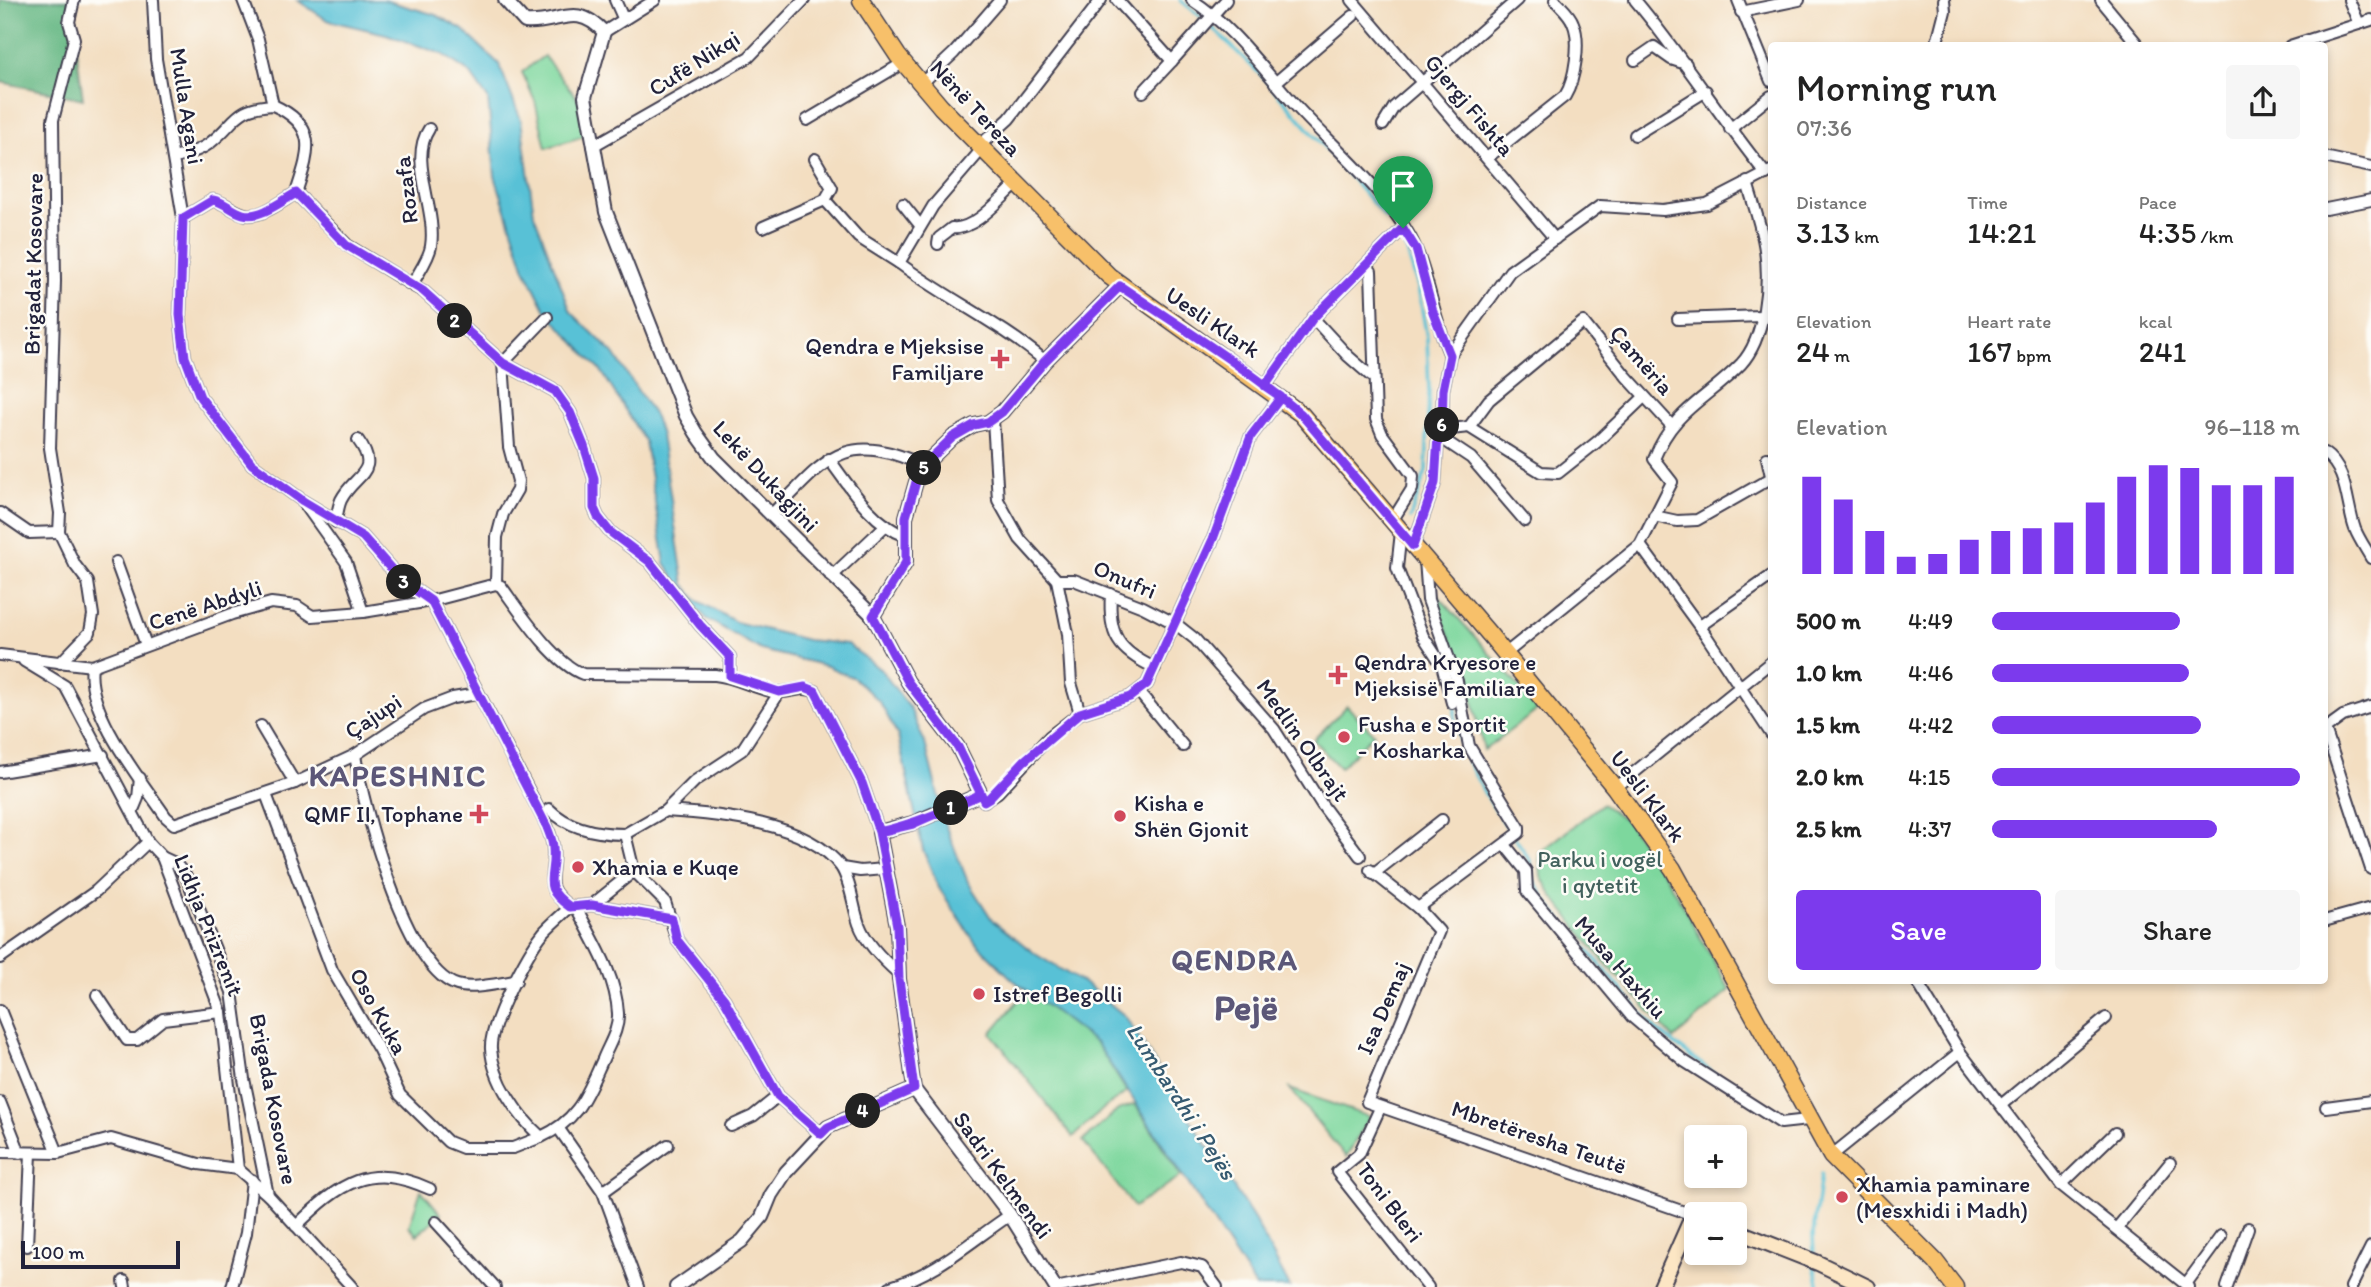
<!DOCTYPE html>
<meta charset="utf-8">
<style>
:root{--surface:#fff;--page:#f6f6f6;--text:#222;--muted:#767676;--accent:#7c3aed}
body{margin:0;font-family:Itim,sans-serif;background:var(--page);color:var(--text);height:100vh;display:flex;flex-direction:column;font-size:26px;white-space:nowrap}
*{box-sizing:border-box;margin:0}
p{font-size:23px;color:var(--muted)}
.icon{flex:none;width:38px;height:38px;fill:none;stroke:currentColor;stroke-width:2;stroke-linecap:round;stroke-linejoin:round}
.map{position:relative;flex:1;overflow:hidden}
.side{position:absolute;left:1768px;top:42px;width:560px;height:942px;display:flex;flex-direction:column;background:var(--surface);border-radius:7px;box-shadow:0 4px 10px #0003}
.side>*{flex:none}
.buttons{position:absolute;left:1684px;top:1125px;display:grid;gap:14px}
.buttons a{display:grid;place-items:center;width:63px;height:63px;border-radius:7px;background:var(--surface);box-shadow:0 4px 10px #0003;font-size:35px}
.scale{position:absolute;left:21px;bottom:18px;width:159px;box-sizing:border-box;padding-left:7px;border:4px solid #22223b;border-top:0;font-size:19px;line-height:24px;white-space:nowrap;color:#22223b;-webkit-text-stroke:5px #fdfcf7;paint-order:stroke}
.pin{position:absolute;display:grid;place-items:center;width:60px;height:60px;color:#fff;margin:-72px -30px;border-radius:50% 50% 50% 0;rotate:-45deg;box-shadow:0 0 7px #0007}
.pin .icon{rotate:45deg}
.km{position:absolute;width:35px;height:35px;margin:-18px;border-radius:50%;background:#222;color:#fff;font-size:19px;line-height:35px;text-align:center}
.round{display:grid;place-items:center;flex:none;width:74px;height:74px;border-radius:7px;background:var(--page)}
.summary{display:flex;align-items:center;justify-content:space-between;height:119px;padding:0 28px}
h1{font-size:38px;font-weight:600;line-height:52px}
.metrics{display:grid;grid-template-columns:repeat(3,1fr);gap:10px;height:119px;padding:7px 28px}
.metrics div{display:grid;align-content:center}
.metrics b{font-size:30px;font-weight:600}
.metrics small{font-size:19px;font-weight:400}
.metrics p{font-size:19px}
.chart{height:196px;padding:14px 28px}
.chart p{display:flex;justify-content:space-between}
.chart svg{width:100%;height:126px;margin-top:7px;stroke:var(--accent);stroke-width:6}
.cta{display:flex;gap:14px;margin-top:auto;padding:14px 28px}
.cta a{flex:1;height:80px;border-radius:7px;background:var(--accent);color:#fff;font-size:28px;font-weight:600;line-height:80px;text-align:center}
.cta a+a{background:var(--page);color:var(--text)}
ul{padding:0 28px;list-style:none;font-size:23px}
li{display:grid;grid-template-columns:112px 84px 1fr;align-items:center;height:52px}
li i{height:18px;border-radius:9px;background:var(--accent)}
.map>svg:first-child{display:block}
.green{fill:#7dd79d;stroke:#507c6c;stroke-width:2}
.forest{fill:#66b884;stroke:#446d60;stroke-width:2}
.water{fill:#59c1d6;stroke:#3e7288;stroke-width:2}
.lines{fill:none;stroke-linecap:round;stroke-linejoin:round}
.stream{stroke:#59c1d6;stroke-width:3.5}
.minor-casing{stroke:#413e4f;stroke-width:14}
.tertiary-casing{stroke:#413e4f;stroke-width:16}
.secondary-casing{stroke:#413e4f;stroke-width:18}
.primary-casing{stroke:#413e4f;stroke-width:19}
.minor{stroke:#fff;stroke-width:10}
.tertiary{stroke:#fff;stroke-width:12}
.secondary{stroke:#fce6c4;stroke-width:14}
.primary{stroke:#f7c06b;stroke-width:16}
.route-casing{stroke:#fff;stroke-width:14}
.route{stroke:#7c3aed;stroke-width:9}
.poi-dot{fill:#d1495b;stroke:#fdfcf7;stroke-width:2.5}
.labels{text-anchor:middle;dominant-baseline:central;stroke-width:5;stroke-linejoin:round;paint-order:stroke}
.street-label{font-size:23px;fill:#22223b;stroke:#fdfcf7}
.poi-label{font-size:23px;fill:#22223b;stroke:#fdfcf7;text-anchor:start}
.park-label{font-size:23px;fill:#42615d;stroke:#fdfcf7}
.water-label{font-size:24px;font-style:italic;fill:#355a71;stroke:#fdfcf7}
.district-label{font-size:30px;font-weight:bold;letter-spacing:2px;fill:#5c5778;stroke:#fdfcf7}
.town-label{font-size:37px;font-weight:bold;fill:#5c5778;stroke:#fdfcf7}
</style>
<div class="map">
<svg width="2371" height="1287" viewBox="0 0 2371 1287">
<rect width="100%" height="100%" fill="#fdfcf7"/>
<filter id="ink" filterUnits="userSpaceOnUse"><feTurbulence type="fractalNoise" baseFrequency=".0143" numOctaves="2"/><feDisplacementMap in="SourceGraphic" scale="14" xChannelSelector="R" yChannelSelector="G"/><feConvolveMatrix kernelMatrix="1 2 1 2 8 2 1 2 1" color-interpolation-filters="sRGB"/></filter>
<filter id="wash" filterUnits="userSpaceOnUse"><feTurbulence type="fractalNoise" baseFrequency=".00686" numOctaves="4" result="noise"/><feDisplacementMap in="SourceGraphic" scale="28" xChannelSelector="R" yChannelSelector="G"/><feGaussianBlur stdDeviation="1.57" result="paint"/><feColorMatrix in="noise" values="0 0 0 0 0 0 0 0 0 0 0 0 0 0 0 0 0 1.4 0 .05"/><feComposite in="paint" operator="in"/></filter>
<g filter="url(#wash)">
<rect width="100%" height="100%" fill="#f3dec1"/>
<!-- green -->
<g class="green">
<polygon points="544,56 580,102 584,136 546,148 535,101 522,72"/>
<polygon points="1435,592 1539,709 1484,750 1468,680 1436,605"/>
<polygon points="1347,706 1374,734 1340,768 1313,740"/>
<polygon points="1602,804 1627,821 1668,880 1730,990 1674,1039 1597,953 1554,898 1541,877 1539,853"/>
<polygon points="1027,990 1097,1044 1127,1092 1103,1109 1073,1137 991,1033"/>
<polygon points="1290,1089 1370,1117 1346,1157"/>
<polygon points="1135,1104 1181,1176 1134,1207 1083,1141 1118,1110"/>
<polygon points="421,1190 441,1214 417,1235 409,1226"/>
</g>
<!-- forest -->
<polygon class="forest" points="0,0 70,0 83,99 0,82"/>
<!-- water -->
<polygon class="water" points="297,0 384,0 436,15 462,29 499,64 521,120 534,214 571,312 614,354 655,417 661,435 684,584 697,600 736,622 807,640 847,644 881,670 910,708 925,743 946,827 968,882 993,921 1037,955 1088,986 1125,1016 1255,1221 1290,1287 1256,1287 1097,1044 1012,979 975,942 939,888 923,850 898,736 880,702 854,678 827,666 761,650 707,619 684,594 665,563 645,442 602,372 546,311 525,269 495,176 488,99 470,73 442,54 386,34 327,20"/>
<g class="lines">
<!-- stream -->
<g class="stream">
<polyline points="1180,0 1200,16"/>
<polyline points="1213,28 1267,81 1386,218"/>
<polyline points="1404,242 1418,287 1427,338 1429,391 1426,471 1410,518"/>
<polyline points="1420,613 1432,641"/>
<polyline points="1455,704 1455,724 1466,758 1485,794 1530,860 1532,878 1550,906 1655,1029 1717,1076"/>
<polyline points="1814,1256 1813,1235 1821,1174"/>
<polyline points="1814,1265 1819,1287"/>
</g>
</g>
</g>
<g filter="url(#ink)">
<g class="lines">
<!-- minor casing -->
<g class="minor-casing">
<g id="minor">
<path d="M153,0l3,59 27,159 -3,97 5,42 15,40 52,67 51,37 60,36 38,43 30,21 116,225c2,7 6,15 6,22 3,30 -13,37 17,59l22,-2 80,14"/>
<path d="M243,0l15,39 15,66c47,21 36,48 23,88l51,52 65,40"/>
<polyline points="615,0 623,18"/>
<polyline points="1117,0 1172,61 1226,0"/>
<path d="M1192,0c42,27 71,70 104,106 38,42 97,90 120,143 14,34 18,72 34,106"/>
<polyline points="1352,0 1555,239"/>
<path d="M1635,0c47,56 85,117 131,174"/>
<polyline points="1738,0 1771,81"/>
<polyline points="2101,0 2139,46"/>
<polyline points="2349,0 2359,24"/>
<polyline points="1741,12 1799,0"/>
<polyline points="604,32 655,0"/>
<polyline points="1936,46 1945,11 1944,0"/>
<polyline points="2290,46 2371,20"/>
<polyline points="1635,60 1654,47 1671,59 1686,64"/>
<polyline points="1275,83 1353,16"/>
<polyline points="921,84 954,53 1000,0"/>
<polyline points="1143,92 1172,61"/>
<polyline points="807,120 903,63"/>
<polyline points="1383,125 1394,107 1517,0"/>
<path d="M429,129c-21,31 8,80 2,117 -2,13 -13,27 -19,39l11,6 80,72 52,28 15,21 14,34 10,32v30l4,9 11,14 41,31 50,63 30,32v19"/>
<polyline points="1730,129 1771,96"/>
<polyline points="1635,135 1706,91"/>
<polyline points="593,146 749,57 804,0"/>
<polyline points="979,146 1009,119 1101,0"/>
<polyline points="2324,157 2371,167"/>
<path d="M175,158c12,-4 25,-7 35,-15 27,-21 24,-36 63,-38"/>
<path d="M1487,158l78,-62c10,-16 16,-55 8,-73 -3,-9 -12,-16 -18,-23"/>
<polyline points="825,200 858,237 899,263 933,206 982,149"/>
<polyline points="903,204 919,224"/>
<polyline points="2326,209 2371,200"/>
<path d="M183,218l30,-18c12,2 19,11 31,14 16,5 38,-13 52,-21"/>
<polyline points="763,227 825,200 832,188 815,159"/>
<path d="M938,244l1,-6 13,-10c22,3 48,-29 64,-43"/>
<path d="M899,263c47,35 101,60 146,98"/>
<polyline points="1371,271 1376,419 1382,434 1413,476 1412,489 1392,521"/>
<polyline points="1313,318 1348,356 1371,376"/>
<polyline points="1678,319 1761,316"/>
<polyline points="503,363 547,317"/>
<polyline points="1265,386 1313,318 1403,228"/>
<polyline points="993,420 998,500 1020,539 1057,580 1068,634 1071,683 1080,713"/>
<polyline points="1469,427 1489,400 1583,322 1626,376 1671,425"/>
<polyline points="1442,430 1469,427 1541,472 1558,473 1597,442 1644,397"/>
<polyline points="1438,436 1471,458 1525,521"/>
<path d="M2324,453c24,16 22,51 31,76 4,10 11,20 16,29"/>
<polyline points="1767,458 1771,476"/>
<path d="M829,459c20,27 44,66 77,77"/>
<polyline points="306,506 346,562 363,612"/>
<polyline points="0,513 29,533 59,532"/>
<path d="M772,514c55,-56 72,-85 153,-48"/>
<polyline points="1654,516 1677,521 1697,520 1771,478"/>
<path d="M336,522c1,-7 2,-15 5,-22 13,-26 41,-27 17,-60"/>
<polyline points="1401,532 1397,568 1423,636 1442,665 1452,703"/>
<polyline points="1640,545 1705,634 1771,734"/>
<polyline points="1413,546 1435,483 1438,436 1442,430 1443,390 1450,355 1510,271 1600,206 1663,210 1707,204 1771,171"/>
<polyline points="116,562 146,645"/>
<polyline points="831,577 886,525"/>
<polyline points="1057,580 1074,580 1143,607 1176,624 1195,639 1274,729 1322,805 1360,856"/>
<polyline points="496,584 497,537 503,514 517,490 518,481 509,447 503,363"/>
<path d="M1111,594c-3,41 7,57 44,74"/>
<polyline points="1700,626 1771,576"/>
<path d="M1505,654l135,-109 32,-63 -18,-23c20,-50 52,-59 87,-95 24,-26 29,-80 24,-114 -3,-23 -12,-46 -18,-68"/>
<path d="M0,655l92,11 140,-52 39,-11 26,3 15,10 51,-4 68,-11 65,-17 5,2c19,26 52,77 82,88l132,1c22,2 40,14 61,17 14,2 24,-7 39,-1l47,92 17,49"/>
<polyline points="24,661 65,686 148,842 162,857 221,1012 238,1169"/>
<polyline points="60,663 90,632 93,615 88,582 75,565 59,532 60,513 50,448 55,281 53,120 74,39 69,22 74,0"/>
<path d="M92,666c-7,46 49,114 74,151l8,7 121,-41 60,-28 69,-46 29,-11 24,-4"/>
<polyline points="1139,692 1183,746"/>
<polyline points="2371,707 2343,716 2325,729 2371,869"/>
<polyline points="261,726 295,783"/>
<path d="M355,755c8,50 50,214 102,230 16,5 42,-2 59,-4"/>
<polyline points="0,772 103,755"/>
<polyline points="1615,788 1771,662"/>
<polyline points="266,794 332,970 379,1050 400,1095 448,1142 463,1148 513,1148 541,1137"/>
<polyline points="981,794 984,801 998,792 1050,736 1080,713 1130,697 1147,684 1213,539 1251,436 1281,397"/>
<path d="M549,809c20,20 49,25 76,25"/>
<polyline points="133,810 138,798 140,778"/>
<path d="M665,811c52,3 143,11 176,56 10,15 12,40 18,57 7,19 25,37 40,50"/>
<polyline points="625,834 665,811 695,781 742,750 779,693"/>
<polyline points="625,834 634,871"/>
<polyline points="1505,845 1526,871 1527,891 1632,1017 1684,1061 1781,1123 1808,1120"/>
<polyline points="162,857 175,863 186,876 232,992 244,1079 268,1195"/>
<polyline points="842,868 860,871 885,869"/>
<polyline points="1370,870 1418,908 1439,931 1367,1102 1693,1215"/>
<polyline points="634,871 665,902 677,940 724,999 778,1096 821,1134"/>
<polyline points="1373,874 1442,820"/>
<polyline points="592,905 634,871"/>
<path d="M570,907c-9,9 -19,17 -27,26 -16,20 -54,92 -52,116 2,32 27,67 50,88 38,-17 46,-43 62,-78 6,-15 16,-29 15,-46 -2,-38 -26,-74 -42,-106"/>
<polyline points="1418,908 1519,833 1519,827 1469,746 1457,681 1428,600 1425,560"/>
<polyline points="2324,921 2371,908"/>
<polyline points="0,958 96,891 148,842"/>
<polyline points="1916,980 1960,1052 2061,1185 2189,1287"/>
<polyline points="97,995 127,1040 137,1040 163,1019 221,1012"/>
<polyline points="0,1010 58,1153"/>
<polyline points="0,1102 20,1153"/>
<polyline points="2001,1105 2106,1018"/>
<polyline points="2326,1107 2371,1101"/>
<polyline points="1380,1108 1359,1154 1337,1172 1428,1287"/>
<polyline points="731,1126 753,1116 778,1096"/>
<polyline points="559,1129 603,1192 638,1287"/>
<polyline points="0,1152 58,1153 111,1139 199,1164 238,1169 268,1195 352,1287"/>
<polyline points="1831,1156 1960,1052"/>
<polyline points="2061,1185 2115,1133"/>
<polyline points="603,1192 668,1145"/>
<polyline points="436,1222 495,1287"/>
<path d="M296,1226c44,-43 73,-65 134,-37"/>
<polyline points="2117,1228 2170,1163"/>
<polyline points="27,1246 31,1153"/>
<polyline points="124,1281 125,1287"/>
<polyline points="2186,1284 2221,1236"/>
<polyline points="232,1287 246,1233 252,1180"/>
<path d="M890,1287c46,-13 81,-46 120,-72"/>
<polyline points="1060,1287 1181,1262 1202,1267 1217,1287"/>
<polyline points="2227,1287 2248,1228"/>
<polyline points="2351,1287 2371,1247"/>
</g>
</g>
<!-- tertiary casing -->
<g class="tertiary-casing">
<g id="tertiary">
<path d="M505,0l20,22c34,3 50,-21 79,10l-19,65 21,115 80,204 10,17 18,25 159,158 35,66 50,65 23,47 -68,29 -34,9 18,94 2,53 15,110 96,126 45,72"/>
<polyline points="873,616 906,562 906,517 916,482 927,462 953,437 974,425 988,422 1002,412 1045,361 1120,286"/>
<polyline points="676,1287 742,1241 762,1217 771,1195 786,1172 828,1127 914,1089"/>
</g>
</g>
<!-- secondary casing -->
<g class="secondary-casing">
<g id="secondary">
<polyline points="1734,1230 1818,1263 1868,1287"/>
<polyline points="1661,1287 1693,1215 1696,1216"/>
</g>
</g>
<!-- primary casing -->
<g class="primary-casing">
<polyline id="primary" points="861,0 898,56 941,107 1109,276 1301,414 1490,635 1615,788 1673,869 1831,1156 1935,1261 1955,1287"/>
</g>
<!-- minor -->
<use href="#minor" class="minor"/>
<!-- tertiary -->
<use href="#tertiary" class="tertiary"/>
<!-- secondary -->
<use href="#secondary" class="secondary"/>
<!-- primary -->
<use href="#primary" class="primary"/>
</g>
</g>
<g class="lines" filter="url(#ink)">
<!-- route casing -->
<g class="route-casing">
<path id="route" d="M1403,228l-90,90 -48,68 16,11 -30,39 -38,103 -66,145 -17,13 -50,16 -56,48 -35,37 -5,3 -3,-7 -68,30 -34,8 -17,-49 -47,-92 -10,-4 -26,5 -49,-16v-19l-30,-32 -50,-63 -41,-31 -11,-14 -4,-9v-30l-10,-32 -14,-34 -15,-21 -52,-28 -80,-72 -77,-46 -50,-52c-14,8 -36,26 -53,21 -11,-3 -18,-12 -30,-14l-30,18 -3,97 5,42 15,40 52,67 51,37 60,36 38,43 30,21 116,226c2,6 6,14 6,21 3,31 -14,37 17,59l22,-2 80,14 5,21 47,59 54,97 43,38 7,-7 86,-38 -15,-110 -2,-53 -18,-94c36,-8 68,-22 102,-38l-23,-47 -50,-65 -35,-66 33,-54v-45l10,-35 11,-20 26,-25 21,-12 14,-3 14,-10 43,-51 75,-75c60,41 125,80 181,128l112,132 22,-63 3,-47 4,-6 1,-40 7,-35 -17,-43 -17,-63 -13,-21"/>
</g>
<!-- route -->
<use href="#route" class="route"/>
</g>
<!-- markers -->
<g class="poi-dot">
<path d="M996.5 348.5h7v7h7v7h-7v7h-7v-7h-7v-7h7z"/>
<path d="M1334.5 664.5h7v7h7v7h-7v7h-7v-7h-7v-7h7z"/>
<circle cx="1344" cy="737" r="7"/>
<path d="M475.5 803.5h7v7h7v7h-7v7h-7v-7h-7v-7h7z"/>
<circle cx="1120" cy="816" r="7"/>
<circle cx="578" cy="867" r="7"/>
<circle cx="979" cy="994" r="7"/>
<circle cx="1842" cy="1197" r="7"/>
</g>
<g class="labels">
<!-- street labels -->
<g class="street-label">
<text transform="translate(694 63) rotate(-32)">Cufë Nikqi</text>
<text transform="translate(1470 105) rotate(50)">Gjergj Fishta</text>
<text transform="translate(187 106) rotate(81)">Mulla Agani</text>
<text transform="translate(976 108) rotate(47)">Nënë Tereza</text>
<text transform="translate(406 190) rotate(-97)">Rozafa</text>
<text transform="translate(33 264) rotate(-89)">Brigadat Kosovare</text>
<text transform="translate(1213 322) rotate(34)">Uesli Klark</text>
<text transform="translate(1642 360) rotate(49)">Çamëria</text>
<text transform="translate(766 476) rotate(47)">Lekë Dukagjini</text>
<text transform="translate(1125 579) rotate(23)">Onufri</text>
<text transform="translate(205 605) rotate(-18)">Cenë Abdyli</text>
<text transform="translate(373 716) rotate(-33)">Çajupi</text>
<text transform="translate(1303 740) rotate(55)">Medlin Olbrajt</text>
<text transform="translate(1648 796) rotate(53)">Uesli Klark</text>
<text transform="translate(209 925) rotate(68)">Lidhja Prizrenit</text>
<text transform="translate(1621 967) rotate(49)">Musa Haxhiu</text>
<text transform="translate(1383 1008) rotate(-66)">Isa Demaj</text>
<text transform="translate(379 1011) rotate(61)">Oso Kuka</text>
<text transform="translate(274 1099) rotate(79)">Brigada Kosovare</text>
<text transform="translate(1539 1137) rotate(19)">Mbretëresha Teutë</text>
<text transform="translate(1003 1175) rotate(54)">Sadri Kelmendi</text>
<text transform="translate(1390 1202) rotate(53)">Toni Bleri</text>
</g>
<!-- poi labels -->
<g class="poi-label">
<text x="984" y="346" text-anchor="end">Qendra e Mjeksise<tspan x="984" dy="26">Familjare</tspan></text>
<text x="1354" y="662">Qendra Kryesore e<tspan x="1354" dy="26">Mjeksisë Familiare</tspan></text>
<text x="1358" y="724">Fusha e Sportit<tspan x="1358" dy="26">- Kosharka</tspan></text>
<text x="1134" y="803">Kisha e<tspan x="1134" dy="26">Shën Gjonit</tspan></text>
<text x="463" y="814" text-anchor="end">QMF II, Tophane</text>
<text x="592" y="867">Xhamia e Kuqe</text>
<text x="993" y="994">Istref Begolli</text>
<text x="1856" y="1184">Xhamia paminare<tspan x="1856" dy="26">(Mesxhidi i Madh)</tspan></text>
</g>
<!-- park labels -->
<g class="park-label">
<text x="1600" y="859">Parku i vogël<tspan x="1600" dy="26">i qytetit</tspan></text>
</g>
<!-- water labels -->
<g class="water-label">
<text transform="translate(1182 1101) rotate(57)">Lumbardhi i Pejës</text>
</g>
<!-- district labels -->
<g class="district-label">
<text x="398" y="775">KAPESHNIC</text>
<text x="1235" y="959">QENDRA</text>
</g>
<!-- town labels -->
<g class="town-label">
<text x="1246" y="1007">Pejë</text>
</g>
</g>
</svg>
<div class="buttons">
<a>+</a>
<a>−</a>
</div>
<div class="scale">100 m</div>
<div class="pin" style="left:1403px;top:228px;background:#1e9e55"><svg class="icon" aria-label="arrive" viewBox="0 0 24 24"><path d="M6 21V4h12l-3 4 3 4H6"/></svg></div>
<b class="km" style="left:951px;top:808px">1</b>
<b class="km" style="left:455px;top:321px">2</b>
<b class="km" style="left:404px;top:582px">3</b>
<b class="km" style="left:863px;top:1111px">4</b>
<b class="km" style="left:924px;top:468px">5</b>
<b class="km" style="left:1442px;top:425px">6</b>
<section class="side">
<div class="summary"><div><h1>Morning run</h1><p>07:36</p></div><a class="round"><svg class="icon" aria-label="share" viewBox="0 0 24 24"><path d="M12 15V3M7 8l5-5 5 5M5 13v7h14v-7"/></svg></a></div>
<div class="metrics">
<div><p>Distance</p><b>3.13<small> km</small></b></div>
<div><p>Time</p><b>14:21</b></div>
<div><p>Pace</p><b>4:35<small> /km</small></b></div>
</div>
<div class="metrics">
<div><p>Elevation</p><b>24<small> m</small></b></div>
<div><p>Heart rate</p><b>167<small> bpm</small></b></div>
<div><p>kcal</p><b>241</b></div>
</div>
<div class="chart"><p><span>Elevation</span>96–118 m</p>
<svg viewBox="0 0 160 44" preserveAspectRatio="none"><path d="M5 44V10M15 44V18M25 44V29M35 44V38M45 44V37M55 44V32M65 44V29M75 44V28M85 44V26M95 44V19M105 44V10M115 44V6M125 44V7M135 44V13M145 44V13M155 44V10"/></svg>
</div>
<ul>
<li><b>500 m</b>4:49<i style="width:61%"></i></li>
<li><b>1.0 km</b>4:46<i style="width:64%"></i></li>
<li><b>1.5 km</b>4:42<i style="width:68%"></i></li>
<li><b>2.0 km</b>4:15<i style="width:100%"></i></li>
<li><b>2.5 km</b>4:37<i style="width:73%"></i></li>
</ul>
<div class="cta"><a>Save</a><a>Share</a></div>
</section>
</div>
